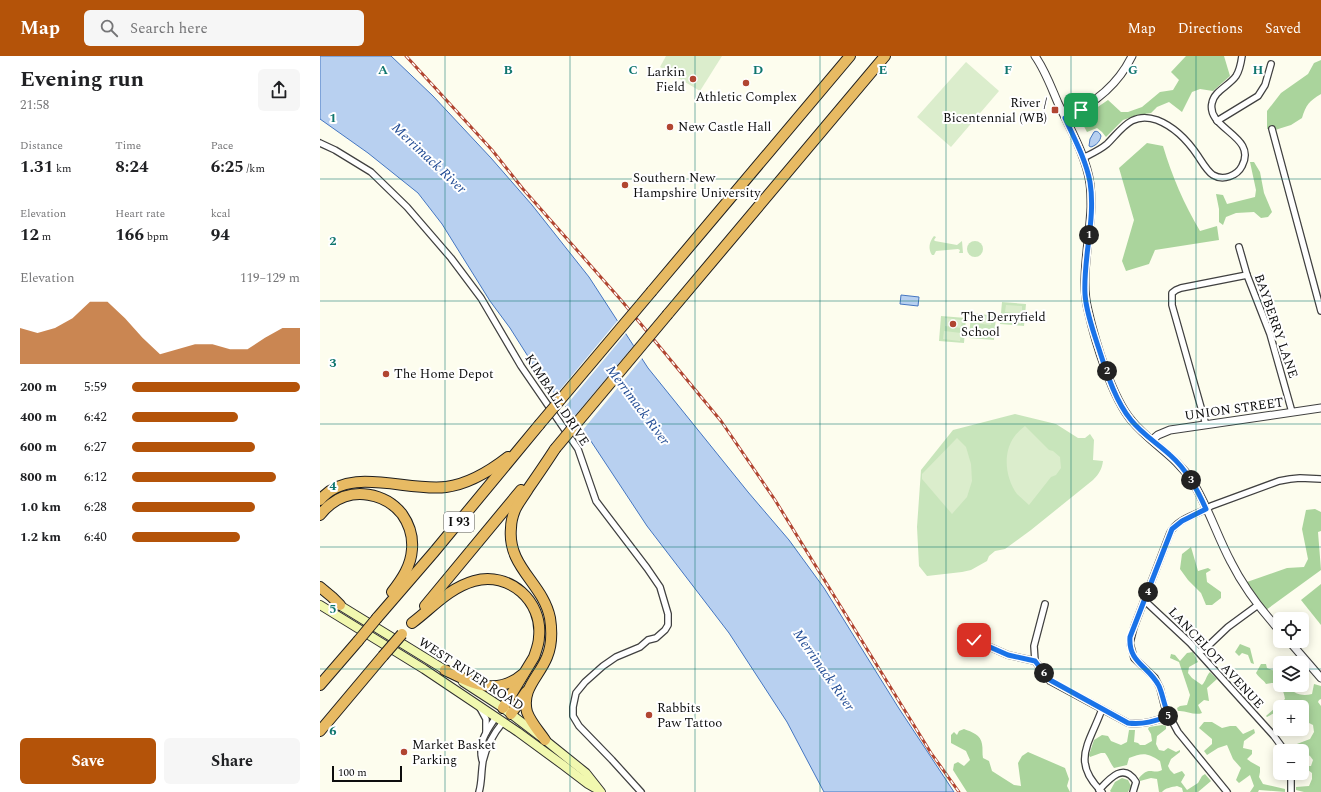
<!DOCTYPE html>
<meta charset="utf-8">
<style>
:root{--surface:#fff;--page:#f6f6f6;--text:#202124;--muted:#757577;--accent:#b45309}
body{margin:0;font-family:Spectral,serif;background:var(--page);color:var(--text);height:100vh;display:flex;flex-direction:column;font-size:15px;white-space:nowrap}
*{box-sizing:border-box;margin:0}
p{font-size:13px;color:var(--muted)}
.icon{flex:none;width:22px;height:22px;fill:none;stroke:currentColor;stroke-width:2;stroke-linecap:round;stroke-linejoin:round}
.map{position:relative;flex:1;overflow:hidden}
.panel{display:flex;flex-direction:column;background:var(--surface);width:320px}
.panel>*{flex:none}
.buttons{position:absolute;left:953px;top:556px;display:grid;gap:8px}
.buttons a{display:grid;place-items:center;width:36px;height:36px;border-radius:6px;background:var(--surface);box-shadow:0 2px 10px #0003;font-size:20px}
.scale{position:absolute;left:12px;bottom:10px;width:70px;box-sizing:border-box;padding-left:4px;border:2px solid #0d0d0d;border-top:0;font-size:11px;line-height:14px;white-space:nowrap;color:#0d0d0d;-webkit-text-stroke:3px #fff;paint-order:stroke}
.pin{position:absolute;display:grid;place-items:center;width:34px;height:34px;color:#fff;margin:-17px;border-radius:8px;box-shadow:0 2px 6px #0006}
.km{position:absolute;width:20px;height:20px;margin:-10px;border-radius:50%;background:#222;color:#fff;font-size:11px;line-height:20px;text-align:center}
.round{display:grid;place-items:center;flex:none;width:42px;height:42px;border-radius:6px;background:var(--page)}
.head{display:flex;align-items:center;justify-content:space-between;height:68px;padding:0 20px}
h1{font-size:22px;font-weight:700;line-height:30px}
.stats{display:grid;grid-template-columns:repeat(3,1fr);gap:6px;height:68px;padding:4px 20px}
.stats div{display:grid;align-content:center}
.stats b{font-size:17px;font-weight:700}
.stats small{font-size:11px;font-weight:400}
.stats p{font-size:11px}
.chart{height:112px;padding:8px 20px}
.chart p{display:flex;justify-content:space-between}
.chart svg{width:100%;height:72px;margin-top:4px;fill:var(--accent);opacity:.7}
.cta{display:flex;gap:8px;margin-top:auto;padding:8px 20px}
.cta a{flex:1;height:46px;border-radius:6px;background:var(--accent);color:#fff;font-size:16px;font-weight:700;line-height:46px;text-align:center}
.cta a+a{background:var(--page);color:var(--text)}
ul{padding:0 20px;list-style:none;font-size:13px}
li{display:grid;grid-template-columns:64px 48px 1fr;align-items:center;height:30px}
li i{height:10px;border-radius:5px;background:var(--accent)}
header{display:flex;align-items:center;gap:24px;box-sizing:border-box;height:56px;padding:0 20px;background:var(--accent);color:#fff}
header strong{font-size:19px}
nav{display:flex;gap:22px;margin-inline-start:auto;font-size:14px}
.search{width:280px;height:36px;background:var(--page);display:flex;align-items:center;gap:10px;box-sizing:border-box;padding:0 14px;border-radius:6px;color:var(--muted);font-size:15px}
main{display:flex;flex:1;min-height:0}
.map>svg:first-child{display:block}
.green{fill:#c8e5bb}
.forest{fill:#aad49c}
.pitch{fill:#dbedcc}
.water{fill:#b8d0f0;stroke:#4576c1}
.pier{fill:#fdfdee}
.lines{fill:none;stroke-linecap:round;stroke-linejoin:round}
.minor-casing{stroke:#404040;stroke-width:8}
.tertiary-casing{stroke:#404040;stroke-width:9}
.secondary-casing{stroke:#2f2f2f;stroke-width:10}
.motorway-casing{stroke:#1e1e1e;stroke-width:12}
.minor{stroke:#fff;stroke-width:5.5}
.tertiary{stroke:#fff;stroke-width:7}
.secondary{stroke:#f1f8af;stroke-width:8}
.motorway{stroke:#e7ba63;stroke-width:10}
.rail-casing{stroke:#b14531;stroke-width:3}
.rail{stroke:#fff;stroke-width:1.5;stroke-dasharray:4.5;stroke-linecap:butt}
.motorway-bridge-casing{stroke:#1e1e1e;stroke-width:12;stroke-linecap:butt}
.motorway-bridge{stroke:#e7ba63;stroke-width:10}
.route-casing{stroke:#fff;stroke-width:8}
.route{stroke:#1a73e8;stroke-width:5}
.grid{fill:none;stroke:#0f766e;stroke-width:1;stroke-opacity:0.55}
.poi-dot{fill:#b14531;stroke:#fff;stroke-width:1.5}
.labels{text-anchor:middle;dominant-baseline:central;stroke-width:4;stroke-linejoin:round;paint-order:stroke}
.shield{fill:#fff;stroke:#565656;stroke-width:1}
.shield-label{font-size:12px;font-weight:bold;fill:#0d0d0d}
.poi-label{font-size:13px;fill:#0d0d0d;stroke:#fff;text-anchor:start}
.street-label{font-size:13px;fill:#0d0d0d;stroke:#fff}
.water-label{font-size:14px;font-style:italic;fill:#214b94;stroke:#fff}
.grid-label{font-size:13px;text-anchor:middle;font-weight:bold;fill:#0f766e;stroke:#fff;stroke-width:4;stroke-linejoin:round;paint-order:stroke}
</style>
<header>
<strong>Map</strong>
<div class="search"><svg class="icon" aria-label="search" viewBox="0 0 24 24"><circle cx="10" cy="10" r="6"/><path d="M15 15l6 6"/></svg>Search here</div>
<nav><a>Map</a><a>Directions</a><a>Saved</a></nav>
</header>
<main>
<section class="panel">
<div class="head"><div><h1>Evening run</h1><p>21:58</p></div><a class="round"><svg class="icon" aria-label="share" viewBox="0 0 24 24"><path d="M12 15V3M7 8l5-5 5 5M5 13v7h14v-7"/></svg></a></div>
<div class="stats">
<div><p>Distance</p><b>1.31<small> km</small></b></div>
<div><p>Time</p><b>8:24</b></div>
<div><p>Pace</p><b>6:25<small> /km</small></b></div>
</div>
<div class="stats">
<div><p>Elevation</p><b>12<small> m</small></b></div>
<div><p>Heart rate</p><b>166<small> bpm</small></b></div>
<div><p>kcal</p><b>94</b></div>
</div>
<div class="chart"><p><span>Elevation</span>119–129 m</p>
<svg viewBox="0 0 160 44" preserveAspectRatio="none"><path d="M0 44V22L10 25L20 22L30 16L40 6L50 6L60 16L70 28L80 38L90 35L100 32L110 32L120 35L130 35L140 28L150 22L160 22V44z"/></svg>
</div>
<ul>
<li><b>200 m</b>5:59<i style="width:100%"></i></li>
<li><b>400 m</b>6:42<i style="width:63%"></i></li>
<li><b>600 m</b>6:27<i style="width:73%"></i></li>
<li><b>800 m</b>6:12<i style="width:86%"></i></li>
<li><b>1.0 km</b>6:28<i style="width:73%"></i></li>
<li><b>1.2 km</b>6:40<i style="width:64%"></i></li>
</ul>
<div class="cta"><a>Save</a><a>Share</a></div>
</section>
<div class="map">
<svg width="1001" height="736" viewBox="0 0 1001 736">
<rect width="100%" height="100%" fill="#fdfdee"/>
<!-- green -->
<g class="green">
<path d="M614,180l2,1 -2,3 1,1 22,4 5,-4 1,12h-4l1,-3 -2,-1 -22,2 -2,4h-2c-4,-6 -3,-13 2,-19z"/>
<circle cx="655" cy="193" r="8"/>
<polygon points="682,246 706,248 704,270 680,268"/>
<polygon points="651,257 676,260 674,284 649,282"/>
<polygon points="621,260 646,262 644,287 619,285"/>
<path d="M695,358l41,10 22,14h7l5,-4 4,6 -1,20 10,1c-1,8 -4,13 -10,19l-62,50 -26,19 -10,2 -6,5 -2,5 -16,9 -9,2 -35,4 -8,-10 -2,-39 4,-57 32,-40z"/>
</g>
<!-- forest -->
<g class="forest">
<polygon points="866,0 904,0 910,20 893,35 880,33 872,36 862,56 849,46 837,51 831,57 818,59 803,64 786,81 782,76 777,72 767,76 760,63 788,44 801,56 808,56 822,51 840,36 853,34 859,24 851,16"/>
<path d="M1001,4v34c-12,7 -15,11 -19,24l-11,7 -16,5 -1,-3 -7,2v-18l14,-18 27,-19 6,-11z"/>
<path d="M827,87l16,3c9,30 21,58 37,85l17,-5 2,14 -64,10 -6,14 -23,7 -4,-10 12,-41 -15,-52z"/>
<polygon points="930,106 934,106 940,116 944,137 952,156 948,161 941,162 934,156 916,157 906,161 903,169 899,166 899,153 896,138 903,139 907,148 935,141 936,134"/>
<polygon points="995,453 1001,456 1001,475 998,476 1001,514 946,554 927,526 967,512 984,511 988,503 982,473 986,454"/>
<polygon points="871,491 878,515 888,512 891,514 886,517 887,526 901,536 901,542 892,549 886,549 881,537 868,524 860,513 862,498"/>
<polygon points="1001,528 1001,569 981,544"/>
<polygon points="920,588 930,592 934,608 931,607 928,599 922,597 919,600 915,596"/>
<path d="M873,596l5,10 -9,5 -1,6 4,5 10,7c4,-4 4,-9 8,-13l7,7 -10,9 2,13 -5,-1 -6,5 4,8c-8,3 -16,-3 -24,-2l-1,-3 3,-2 7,-1 3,-10 -11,-33 -9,-4 1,-4 4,1 5,6 7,-8z"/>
<path d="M941,608h5l1,4 13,5v12h5c9,8 15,12 27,9l2,-10 7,2v13l-2,1 -1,2 3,4v86h-17l-8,-2v-3l13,-1 3,-7v-6l-4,-3h-6v-4h9l2,-6 -3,-4 -4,-2 -1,-5 -14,2 -2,-4 21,-8 4,-7 -1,-7 -4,-2 -4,8 -9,-2h6v-22h-22v4h-2l-11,6 -1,-1 19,-17c-1,-7 -4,-16 -12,-16 -3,0 -5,1 -7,1 -3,-5 -6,-5 -10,-11z"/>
<polygon points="884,666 892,666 902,672 910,670 916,670 923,678 934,673 935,677 924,685 923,692 932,694 932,698 927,703 931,706 940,711 940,716 939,721 943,728 965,733 965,736 939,734 938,736 930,736 934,730 930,719 919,727 916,724 921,712 913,703 907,689 898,692 887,699 884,695 892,688 892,683 879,672"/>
<path d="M842,669l4,1v3l-9,7 -1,8 3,6 5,1 4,-3 8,4 4,-2v2l-9,7 -3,7 2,4 4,4 8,-3 3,4 -4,7 6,8 11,-7 4,-7 3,-2 6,7 -13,11h-15l-1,-4 -5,-2c-5,1 -12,2 -15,6h-3l-2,-13 -6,-1 -11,3 -1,-3c11,-13 13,-3 23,-8l-2,-9c-12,-8 -17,-9 -31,-3l-2,7 -13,3c-4,-5 -5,-10 -9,-15h-4l-11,4 -1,-2 5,-15 8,-5 6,1 3,5 10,4 6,-3 2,-12h6l-1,12 4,1 2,2h5l7,-4 -1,-7 -3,-5 1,-2z"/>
<path d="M644,673c8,3 17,6 18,15 1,5 0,9 1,14l6,3 3,10 22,14 7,1 -3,-23 4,-7 6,-4 37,16 4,11 -2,7 3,6h-103l-14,-22 1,-6 4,-2 6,4 6,-6 -4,-9 -15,-8v-8l3,-3 3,3 2,-4z"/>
<polygon points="802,722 808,724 811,730 808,736 791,736 790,735 795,726"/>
</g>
<!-- pitch -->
<g class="pitch">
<polygon points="346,0 402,0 380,35 340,11"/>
<polygon points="646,6 679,35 631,91 597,61"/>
<polygon points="686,249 702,250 702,258 685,256"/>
<polygon points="655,259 672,261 671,269 654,267"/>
<polygon points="685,259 702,260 701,268 684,266"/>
<polygon points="625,262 642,264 641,272 625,270"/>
<polygon points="654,272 671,273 670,281 653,279"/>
<polygon points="624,275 641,277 640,285 623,283"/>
<path d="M705,370l24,24 4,1 7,6 1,11 -5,7 -5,2 -22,28c-4,-4 -8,-7 -12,-11 -11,-15 -15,-40 -3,-57 3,-4 7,-8 11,-11z"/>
<polygon points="637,382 646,391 651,408 652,425 647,441 632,458 602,423 602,418"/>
</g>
<!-- water -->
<g class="water">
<polygon points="0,0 71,0 113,40 171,102 212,149 269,221 328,312 428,436 469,484 504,532 578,651 634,736 504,736 467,666 409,577 327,470 257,364 223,324 190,272 170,245 122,168 98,137 48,97 0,63"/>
<path d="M774,76c3,-2 6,1 7,4 -1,5 -4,9 -10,11l-2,-1 1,-7z"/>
<polygon points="581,239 599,241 598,250 580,248"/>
</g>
<!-- pier -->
<g class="pier">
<polygon points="299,263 307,276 244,352 234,341"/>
<polygon points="315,288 323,301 262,375 253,362"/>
</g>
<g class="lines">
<!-- minor casing -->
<g class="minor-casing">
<g id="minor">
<polyline points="897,65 938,40 945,29 951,8"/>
<polyline points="952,73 1001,255"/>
<polyline points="0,87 15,94 51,116 87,151 131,202 161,242 201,310 258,393 276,445 327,512 340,531 348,558 348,569 345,574 336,582 328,584 320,591 296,601 283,610 265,626 256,637 253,651 253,660 259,670 292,704 321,736"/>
<path d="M763,102c8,-4 17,-8 24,-14 15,-15 25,-33 50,-24 18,7 31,21 41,36 4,6 9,15 15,19 10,6 24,1 29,-9 16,-30 -36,-37 -30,-63 2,-12 17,-17 24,-27 4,-6 5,-13 6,-20"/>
<polyline points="919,191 927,219 950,278 972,356"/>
<polyline points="886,369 852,249 852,237 856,234 861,232 927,219"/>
<polyline points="825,545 870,587 954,680 965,695"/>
<path d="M725,548l-11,42 1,15 15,20 78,42c15,2 27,-2 41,-7"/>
<polyline points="654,584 688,599 715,605"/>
<polyline points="879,596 888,590 908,571 938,549"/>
<polyline points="160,652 166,663 166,676"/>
<path d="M162,704c-4,-18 4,-28 14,-43"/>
<polyline points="971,717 971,736"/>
<path d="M779,734c11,-12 25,-28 37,-8l-3,10"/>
<path d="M159,736c3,-10 2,-20 4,-31 3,-14 11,-28 20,-39"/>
<path d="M782,736c-32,-31 -12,-49 0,-83"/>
<path d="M907,736l-49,-60 -13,-24 -5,-20 -5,-10 -21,-20 -4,-15 4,-16 36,-94c7,-15 28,-18 41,-27l68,-25 11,-2 10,-1 21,1"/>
</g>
</g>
<!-- tertiary casing -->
<g class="tertiary-casing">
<g id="tertiary">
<path d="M715,0c10,14 16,31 23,47 11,23 29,55 32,81 1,7 1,15 1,23 -1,31 -11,73 -3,103 7,31 24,88 44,111 18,22 44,35 60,60 16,25 25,55 39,81 13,26 30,48 49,69"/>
<path d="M745,61c29,-13 53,-32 67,-61"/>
<polyline points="832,384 838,379 850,374 1001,352"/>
<polyline points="969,585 1001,622"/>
</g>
</g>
<!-- secondary casing -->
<g class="secondary-casing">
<g id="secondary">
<polyline points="16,547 130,617"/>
<polyline points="0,549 104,613 198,676 243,709 268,728 275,732"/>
<polyline points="143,626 183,652 225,684 266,717 281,736"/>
</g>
</g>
<!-- motorway casing -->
<g class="motorway-casing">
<g id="motorway">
<polyline points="332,235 530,0"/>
<polyline points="348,258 565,0"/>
<path d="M0,444c29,-35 86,-8 126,-13 23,-3 44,-16 62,-30"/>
<path d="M0,459c3,-4 7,-8 11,-11 22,-17 54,-11 71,10 7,10 11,23 10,35 -1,17 -10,30 -20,43"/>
<polyline points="0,531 12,541 20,549"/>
<polyline points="105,550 201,434"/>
<polyline points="57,562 114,496 219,369"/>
<path d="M92,567c20,-15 37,-35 62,-42 35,-10 69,20 65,56 0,7 -3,14 -5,20l-31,51"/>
<path d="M125,614c27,13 51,27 78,4"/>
<polyline points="0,629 38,585"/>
<polyline points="191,658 206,636"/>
<polyline points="0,675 63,600"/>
<path d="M225,684c-6,-9 -14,-17 -18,-28 -6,-23 12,-35 20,-55 5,-12 5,-26 3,-39 -7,-35 -43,-51 -39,-90 0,-6 2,-13 4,-18 3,-7 9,-14 13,-21 9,-13 18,-26 27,-40"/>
</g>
</g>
<!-- minor -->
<use href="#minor" class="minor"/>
<!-- tertiary -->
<use href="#tertiary" class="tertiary"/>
<!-- secondary -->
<use href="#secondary" class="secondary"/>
<!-- motorway -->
<use href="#motorway" class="motorway"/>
<!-- rail casing -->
<g class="rail-casing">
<polyline id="rail" points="86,0 172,94 203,133 301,244 401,365 455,444 611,697 639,736"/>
</g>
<!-- rail -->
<use href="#rail" class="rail"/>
<!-- motorway-bridge casing -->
<g class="motorway-bridge-casing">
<g id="motorway-bridge">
<polyline points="219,369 332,235"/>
<polyline points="235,393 348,258"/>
<polyline points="38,585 57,562"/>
<polyline points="63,600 82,578"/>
</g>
</g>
<!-- motorway-bridge -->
<use href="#motorway-bridge" class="motorway-bridge"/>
</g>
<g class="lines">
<!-- route casing -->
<g class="route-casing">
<path id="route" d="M654,584l34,15 27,6 15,19 78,43c15,2 27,-2 41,-7 -5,-10 -6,-21 -10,-30 -10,-20 -31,-23 -29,-49l42,-108 10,-8 24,-12c-9,-20 -19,-39 -36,-54 -13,-12 -28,-21 -39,-35 -17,-21 -25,-50 -34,-77 -5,-16 -11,-32 -12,-49 -2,-37 11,-75 5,-112 -4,-22 -16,-44 -25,-64l16,-8"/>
</g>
<!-- route -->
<use href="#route" class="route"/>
</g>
<!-- grid -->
<path class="grid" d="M125,0v736M250,0v736M375,0v736M500,0v736M626,0v736M751,0v736M876,0v736M0,123h1001M0,245h1001M0,368h1001M0,491h1001M0,613h960M982,613h19"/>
<!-- markers -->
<g class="poi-dot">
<circle cx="373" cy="23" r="4"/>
<circle cx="426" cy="27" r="4"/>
<rect x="731" y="50" width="8" height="8" rx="2"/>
<circle cx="350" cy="71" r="4"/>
<circle cx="305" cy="129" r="4"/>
<circle cx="633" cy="268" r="4"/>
<circle cx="66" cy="318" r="4"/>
<circle cx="329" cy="659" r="4"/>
<circle cx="84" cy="696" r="4"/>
</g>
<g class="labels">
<!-- shield labels -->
<rect class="shield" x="124" y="456" width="30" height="20" rx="3"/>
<g class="shield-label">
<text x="139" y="466">I 93</text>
</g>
<!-- poi labels -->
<g class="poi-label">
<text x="365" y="16" text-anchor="end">Larkin<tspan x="365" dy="15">Field</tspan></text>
<text x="426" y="41" text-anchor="middle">Athletic Complex</text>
<text x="727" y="47" text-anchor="end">River /<tspan x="727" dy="15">Bicentennial (WB)</tspan></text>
<text x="358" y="71">New Castle Hall</text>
<text x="313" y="122">Southern New<tspan x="313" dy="15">Hampshire University</tspan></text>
<text x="641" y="261">The Derryfield<tspan x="641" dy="15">School</tspan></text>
<text x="74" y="318">The Home Depot</text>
<text x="337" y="652">Rabbits<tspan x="337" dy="15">Paw Tattoo</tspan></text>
<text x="92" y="689">Market Basket<tspan x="92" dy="15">Parking</tspan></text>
</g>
<!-- street labels -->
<g class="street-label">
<text transform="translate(956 270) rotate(71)">BAYBERRY LANE</text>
<text transform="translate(237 344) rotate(57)">KIMBALL DRIVE</text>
<text transform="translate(914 353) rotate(-8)">UNION STREET</text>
<text transform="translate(896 602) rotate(47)">LANCELOT AVENUE</text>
<text transform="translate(151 618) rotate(33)">WEST RIVER ROAD</text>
</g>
<!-- water labels -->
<g class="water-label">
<text transform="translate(109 102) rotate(43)">Merrimack River</text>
<text transform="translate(318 349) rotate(53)">Merrimack River</text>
<text transform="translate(504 614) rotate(55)">Merrimack River</text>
</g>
</g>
<g class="grid-label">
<text x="63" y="18">A</text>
<text x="188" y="18">B</text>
<text x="313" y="18">C</text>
<text x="438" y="18">D</text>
<text x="563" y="18">E</text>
<text x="688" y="18">F</text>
<text x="813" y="18">G</text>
<text x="938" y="18">H</text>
<text x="13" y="66">1</text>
<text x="13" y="189">2</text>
<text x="13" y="311">3</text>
<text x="13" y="434">4</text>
<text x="13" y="557">5</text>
<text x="13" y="679">6</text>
</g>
</svg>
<div class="buttons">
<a><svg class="icon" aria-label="locate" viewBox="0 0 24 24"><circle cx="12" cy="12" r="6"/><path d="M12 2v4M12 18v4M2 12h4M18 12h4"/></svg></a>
<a><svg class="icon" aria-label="layers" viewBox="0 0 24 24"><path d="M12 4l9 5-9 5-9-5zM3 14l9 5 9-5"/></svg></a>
<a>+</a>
<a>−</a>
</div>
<div class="scale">100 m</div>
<div class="pin" style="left:761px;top:54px;background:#1e9e55"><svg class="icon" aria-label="arrive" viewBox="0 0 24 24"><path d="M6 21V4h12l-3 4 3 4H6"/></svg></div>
<div class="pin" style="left:654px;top:584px;background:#d93025"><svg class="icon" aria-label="check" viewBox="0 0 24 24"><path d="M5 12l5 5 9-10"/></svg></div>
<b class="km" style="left:769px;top:179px">1</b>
<b class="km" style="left:787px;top:315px">2</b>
<b class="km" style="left:871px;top:424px">3</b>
<b class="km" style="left:828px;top:536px">4</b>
<b class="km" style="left:848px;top:660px">5</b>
<b class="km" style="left:724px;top:617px">6</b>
</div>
</main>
